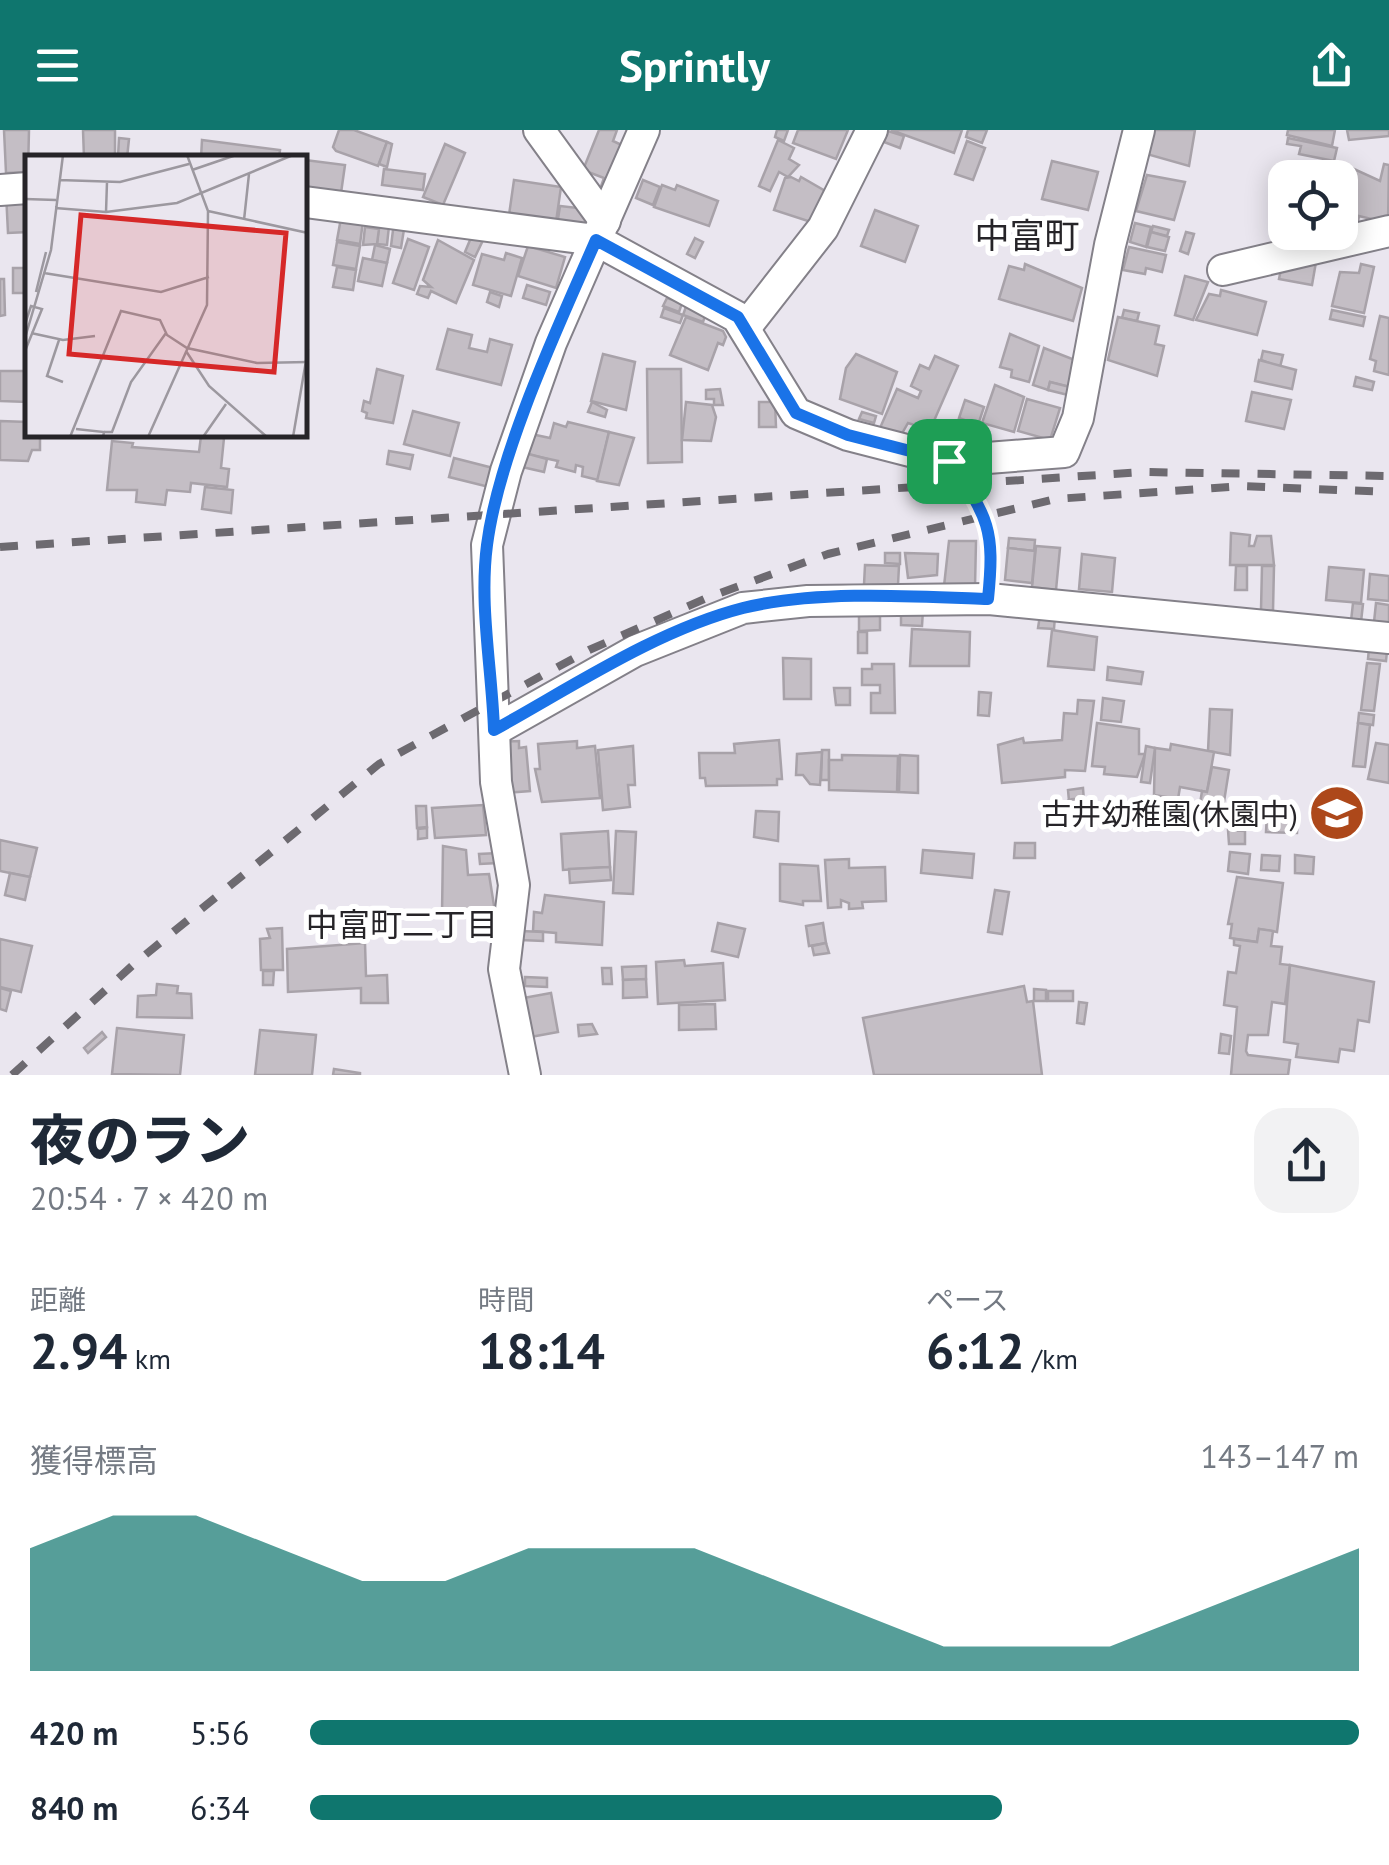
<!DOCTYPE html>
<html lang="ja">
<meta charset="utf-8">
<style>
:root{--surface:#fff;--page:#f2f2f3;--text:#1f2937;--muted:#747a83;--accent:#0f766e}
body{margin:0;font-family:"PT Sans","Noto Sans JP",sans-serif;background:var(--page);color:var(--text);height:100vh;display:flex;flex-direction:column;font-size:38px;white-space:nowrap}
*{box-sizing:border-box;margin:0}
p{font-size:32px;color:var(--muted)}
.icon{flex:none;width:55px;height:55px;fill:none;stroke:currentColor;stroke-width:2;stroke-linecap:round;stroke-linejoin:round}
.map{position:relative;height:945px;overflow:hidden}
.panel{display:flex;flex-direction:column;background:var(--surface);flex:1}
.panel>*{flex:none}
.buttons{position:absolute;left:1268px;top:30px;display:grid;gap:20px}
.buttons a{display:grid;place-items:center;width:90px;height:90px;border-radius:20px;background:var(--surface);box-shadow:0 5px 25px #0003;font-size:50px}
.pin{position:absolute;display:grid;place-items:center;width:85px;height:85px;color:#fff;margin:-42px;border-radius:20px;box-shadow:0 5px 15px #0006}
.round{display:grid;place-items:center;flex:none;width:105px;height:105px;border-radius:30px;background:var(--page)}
.overview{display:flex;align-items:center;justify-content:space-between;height:170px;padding:0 30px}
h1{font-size:55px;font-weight:800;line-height:75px}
.stats{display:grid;grid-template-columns:repeat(3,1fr);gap:15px;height:170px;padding:10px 30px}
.stats div{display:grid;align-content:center}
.stats b{font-size:50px;font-weight:800}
.stats small{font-size:28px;font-weight:400}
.stats p{font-size:28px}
.chart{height:280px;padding:20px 30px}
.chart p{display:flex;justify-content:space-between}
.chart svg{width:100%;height:180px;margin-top:10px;fill:var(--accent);opacity:.7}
ul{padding:0 30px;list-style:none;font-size:32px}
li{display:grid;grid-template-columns:160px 120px 1fr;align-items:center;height:75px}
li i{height:25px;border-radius:12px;background:var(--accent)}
header{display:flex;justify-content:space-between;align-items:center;height:130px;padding:0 30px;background:var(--accent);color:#fff;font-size:45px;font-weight:800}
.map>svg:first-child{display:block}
.building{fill:#c4bec5;stroke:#a8a2a9;stroke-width:2.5}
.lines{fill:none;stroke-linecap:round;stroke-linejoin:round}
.minor-casing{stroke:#848189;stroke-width:34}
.path{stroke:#9e9aa1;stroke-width:5;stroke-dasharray:8 5;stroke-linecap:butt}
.minor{stroke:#fff;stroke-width:30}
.rail{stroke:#6d6a70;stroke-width:8;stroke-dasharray:18 18;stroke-linecap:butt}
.route-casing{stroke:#fff;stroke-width:20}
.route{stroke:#1a73e8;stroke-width:12}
.labels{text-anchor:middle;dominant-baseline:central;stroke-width:10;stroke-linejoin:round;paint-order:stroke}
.poi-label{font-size:30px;fill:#262428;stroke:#fff;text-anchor:end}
.neighbourhood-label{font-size:32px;fill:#262428;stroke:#fff}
.quarter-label{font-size:35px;fill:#262428;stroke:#fff}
.inset-road{fill:none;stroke:#9c989f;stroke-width:2.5}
.view{fill:#d62828;fill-opacity:0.15;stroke:#d62828;stroke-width:5}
.inset-edge{fill:none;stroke:#262428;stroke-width:5}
</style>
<header><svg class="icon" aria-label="menu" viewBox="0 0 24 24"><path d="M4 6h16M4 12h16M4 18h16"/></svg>Sprintly<svg class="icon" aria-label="share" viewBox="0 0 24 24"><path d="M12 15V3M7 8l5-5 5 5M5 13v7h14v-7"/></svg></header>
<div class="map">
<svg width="1389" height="945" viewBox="0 0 1389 945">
<rect width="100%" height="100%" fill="#eae6ef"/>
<!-- building -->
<g class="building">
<polygon points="4,0 29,0 28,42 6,43"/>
<polygon points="83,0 115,0 115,28 84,28"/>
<polygon points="339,0 354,0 387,12 378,36 336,21 333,17"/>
<polygon points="599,0 617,0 613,11 626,17 607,65 599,62 604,48 583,40"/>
<polygon points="777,0 788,0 784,11 775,7"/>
<polygon points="798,0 848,0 836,29 793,13"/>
<polygon points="891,0 962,0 954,23"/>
<polygon points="968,0 987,0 982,13 966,7"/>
<polygon points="1152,0 1195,0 1189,36 1150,25 1146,21"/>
<polygon points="1288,0 1335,0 1332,16 1287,5"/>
<polygon points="1347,0 1389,0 1389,6 1349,10"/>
<polygon points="888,1 904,6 900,18 884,12"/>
<polygon points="119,8 129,9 127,28 118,27"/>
<polygon points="1288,8 1337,18 1334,31 1299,24 1301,16 1287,14"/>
<polygon points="202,10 280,20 279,28 201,28"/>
<polygon points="778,10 794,18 789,29 799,35 788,47 779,42 770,61 759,56"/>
<polygon points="967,11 985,18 973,50 955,44"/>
<polygon points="387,12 392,14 387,37 379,34"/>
<polygon points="445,14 465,23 443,75 423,67"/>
<polygon points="305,30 345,35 341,63 305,58"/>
<polygon points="1052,31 1098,42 1088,80 1042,69"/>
<polygon points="1384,34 1389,35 1388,93 1359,86 1356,102 1340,102 1344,77 1352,79 1353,75 1344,73 1352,38 1380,51"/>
<polygon points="384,39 425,44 423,60 382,55"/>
<polygon points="1281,41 1292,44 1285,48 1284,81 1271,77"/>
<polygon points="1147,45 1185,52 1174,90 1136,81"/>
<polygon points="791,47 799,51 801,47 827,62 811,92 774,80 785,48"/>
<polygon points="514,50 561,57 556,92 509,85"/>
<polygon points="643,50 660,57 653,75 636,68"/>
<polygon points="662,55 675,60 677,55 718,71 709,96 654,77"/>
<polygon points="27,62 28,102 8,103 6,63"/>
<polygon points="560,76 587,79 588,99 557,95"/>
<polygon points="875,80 918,96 905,132 861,116"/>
<polygon points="341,88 363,91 360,114 337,110"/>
<polygon points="394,92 405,93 401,118 391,116"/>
<polygon points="1135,93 1151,97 1146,117 1130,112"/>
<polygon points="379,94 389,96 387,115 377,114"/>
<polygon points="1153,96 1169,100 1167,106 1151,102"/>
<polygon points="365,97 379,99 377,114 363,115"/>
<polygon points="1151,102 1169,107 1165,121 1147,117"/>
<polygon points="1186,102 1194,104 1188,124 1180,121"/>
<polygon points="473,103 484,108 475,127 465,122"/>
<polygon points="695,108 703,112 695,128 687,124"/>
<polygon points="408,109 429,117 414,160 393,153"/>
<polygon points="438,110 474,130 456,173 431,161 428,168 417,164 420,156 431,157 423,150"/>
<polygon points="337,112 360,116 356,139 333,135"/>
<polygon points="375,115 390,119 387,133 372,130"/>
<polygon points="528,116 565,127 556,158 518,146"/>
<polygon points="1129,117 1166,125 1162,142 1146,138 1145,144 1123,140"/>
<polygon points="506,123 522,128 511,166 473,155 482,124 504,130"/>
<polygon points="363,128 387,133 382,156 358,151"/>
<polygon points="1316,132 1312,155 1279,149 1281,139"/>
<polygon points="1025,134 1082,158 1073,191 999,169 1009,136 1024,140"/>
<polygon points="1361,134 1374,137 1364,183 1332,176 1340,142 1359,143"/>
<polygon points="337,137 356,140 353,160 333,157"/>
<rect x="13" y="138" width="15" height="25"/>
<polygon points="1185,146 1208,152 1193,190 1175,185"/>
<polygon points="0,149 4,149 5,185 0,186"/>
<polygon points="527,155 550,162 546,175 523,168"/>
<polygon points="1221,160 1266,172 1257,205 1196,190 1209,164 1220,166"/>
<polygon points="490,162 502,166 499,177 487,172"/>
<polygon points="667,168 682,173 679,182 663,176"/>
<polygon points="688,171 708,178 703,192 683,185"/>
<polygon points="664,178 683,185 680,193 661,187"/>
<polygon points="1124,180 1139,183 1137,191 1122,188"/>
<polygon points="1332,180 1365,187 1363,196 1330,189"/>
<polygon points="1380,186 1389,188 1389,245 1374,241 1376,231 1370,229"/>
<polygon points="686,187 723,201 726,207 723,215 718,213 708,240 670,225"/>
<polygon points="1118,187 1159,196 1155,214 1164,216 1157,246 1108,230"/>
<polygon points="448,199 472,205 469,218 487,222 490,209 512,215 501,255 437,239"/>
<polygon points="1010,204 1039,216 1029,252 1011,247 1012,240 1000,237"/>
<polygon points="1044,218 1080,232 1073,258 1050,252 1048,260 1033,255"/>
<polygon points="1263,221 1283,225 1280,237 1261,230"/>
<polygon points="603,224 635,232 626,280 591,271"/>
<polygon points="856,224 897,242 882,284 840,269 846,238"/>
<polygon points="935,226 958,236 930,300 908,293 900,307 880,298 897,259 918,268 921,261 911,256 920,235 929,239"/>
<polygon points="1259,230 1296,240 1292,259 1255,251"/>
<polygon points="377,239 403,246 393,293 366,288 367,283 362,281 364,271 370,273"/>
<polygon points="647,239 681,239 682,332 648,333"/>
<polygon points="0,241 28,241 28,272 0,271"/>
<polygon points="1356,247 1374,252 1372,260 1354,256"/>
<polygon points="1050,252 1070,257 1068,265 1048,260"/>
<polygon points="995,255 1024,267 1014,302 982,293"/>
<polygon points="720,259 723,275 714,275 714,269 706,269 706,260"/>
<polygon points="1252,262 1291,270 1284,299 1246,291"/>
<polygon points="1027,269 1060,278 1050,310 1018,301"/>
<polygon points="965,270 984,277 978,295 959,288"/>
<polygon points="592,272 607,280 605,287 588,282"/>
<polygon points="686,272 712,275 716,287 711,311 682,310"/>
<polygon points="759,272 775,272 776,297 759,297"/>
<polygon points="413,281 459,293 450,326 404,314"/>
<polygon points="862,282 876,286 874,293 859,289"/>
<polygon points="0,291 28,292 28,305 40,305 40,320 32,320 28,331 0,330"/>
<polygon points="568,292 609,302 598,350 582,346 583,337 576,335 575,342 556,337 558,331 526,324 531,304 550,308 554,293 566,297"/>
<polygon points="609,302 634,308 619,355 597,351"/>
<polygon points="201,306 224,308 221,338 229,339 227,357 191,353 190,362 167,360 165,375 136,372 137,360 107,360 112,311 133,313 132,317 199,322"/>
<polygon points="389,321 413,325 410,339 387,334"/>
<polygon points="525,323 547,329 544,342 522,337"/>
<polygon points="454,328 493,338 489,357 449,347"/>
<polygon points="205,357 233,360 231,383 202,379"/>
<polygon points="1231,403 1250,405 1249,416 1254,416 1257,406 1271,406 1274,435 1230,435"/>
<polygon points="1009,408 1035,410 1034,421 1008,418"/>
<polygon points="949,411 976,411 975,457 944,456"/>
<polygon points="1036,416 1060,418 1056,460 1032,457"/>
<polygon points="1008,418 1035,421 1032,453 1005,450"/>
<polygon points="885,423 900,423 900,434 885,433"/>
<polygon points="905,423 938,424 937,445 908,448"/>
<polygon points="1082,424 1115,428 1112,462 1079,459"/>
<polygon points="865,435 899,436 898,455 864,455"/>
<polygon points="1236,436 1247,436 1247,460 1235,460"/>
<polygon points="1262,436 1274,436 1273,481 1261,480"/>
<polygon points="1329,437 1364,440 1361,473 1326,470"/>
<polygon points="1370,444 1389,446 1389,471 1368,469"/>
<polygon points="1353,473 1363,474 1361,492 1351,491"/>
<polygon points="1376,473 1389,475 1389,493 1374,492"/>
<polygon points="880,478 880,500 859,501 859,479"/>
<polygon points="901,479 923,480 922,496 901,495"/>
<polygon points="1040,485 1055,486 1054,499 1038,498"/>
<polygon points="912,499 970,502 969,536 910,536"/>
<polygon points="1052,500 1097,507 1094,540 1048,536"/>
<rect x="858" y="502" width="9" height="21"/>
<polygon points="1369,518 1387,521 1386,531 1368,529"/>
<polygon points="783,528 811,529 811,569 784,569"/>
<polygon points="1367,533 1380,534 1374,581 1361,580"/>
<polygon points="872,534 894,534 895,583 871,583 871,563 880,563 880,555 862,555 862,539 872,539"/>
<polygon points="1108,537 1143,542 1141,554 1107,550"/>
<polygon points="834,558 850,558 850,575 836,575"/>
<polygon points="979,562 991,563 989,586 978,585"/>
<polygon points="1103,568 1124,571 1121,592 1101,590"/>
<polygon points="1078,570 1094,571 1085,641 1065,640 1065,647 1002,653 998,615 1023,608 1024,613 1062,610 1064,583 1077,584"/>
<polygon points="1210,579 1232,580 1230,625 1208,621"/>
<polygon points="1359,583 1374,585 1373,595 1358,593"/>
<polygon points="1097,593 1139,599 1139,624 1145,624 1137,647 1104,644 1105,637 1092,636"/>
<polygon points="1358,593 1370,595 1365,637 1353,636"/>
<polygon points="779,610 782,649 777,649 777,655 706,656 705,648 700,648 699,623 735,623 734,614"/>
<polygon points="519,611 519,618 526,617 530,661 505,663 500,612"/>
<polygon points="577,611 577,618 595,616 600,668 542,672 535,639 540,639 538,614"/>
<polygon points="1376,613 1389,615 1389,653 1368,649"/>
<polygon points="1171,614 1214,622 1207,662 1180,657 1178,669 1154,665 1155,618 1170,620"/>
<polygon points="633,616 635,655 628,655 630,677 603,680 598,620"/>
<polygon points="1146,616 1155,618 1150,653 1141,652"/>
<polygon points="822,620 829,620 829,650 821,650"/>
<polygon points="822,622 820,655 810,654 803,645 796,645 797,624"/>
<polygon points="842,625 898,626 897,662 829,660 829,630 842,630"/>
<polygon points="900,625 918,626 918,663 899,662"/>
<polygon points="1212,637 1229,640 1223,678 1200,674 1202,661 1207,662"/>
<polygon points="1083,658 1084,671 1069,671 1068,660"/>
<circle cx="1074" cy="681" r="12"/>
<polygon points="483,675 486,705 435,708 432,678"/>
<polygon points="416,676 426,676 427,697 417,698"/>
<polygon points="756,681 779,682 778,711 754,707"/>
<polygon points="1063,683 1064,691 1043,693 1043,684"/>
<polygon points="1267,683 1298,685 1297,703 1266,702"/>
<polygon points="427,698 427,708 418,709 418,699"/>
<polygon points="1228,700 1245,701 1245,714 1229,714"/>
<polygon points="608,701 610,737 563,740 561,704"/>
<polygon points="616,701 636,702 633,764 613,763"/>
<polygon points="0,710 37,718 30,747 0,741"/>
<polygon points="1015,713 1035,713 1035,728 1014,728"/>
<polygon points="443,716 466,720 468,745 489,744 495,782 442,784"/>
<polygon points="923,720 974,724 972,748 921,743"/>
<polygon points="1230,722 1250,724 1248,744 1228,741"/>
<polygon points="498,723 498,733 480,734 479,724"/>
<polygon points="1262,725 1280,726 1279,741 1261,740"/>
<polygon points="1295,725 1314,727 1313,744 1295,743"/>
<polygon points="849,729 849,738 885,737 886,771 862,772 863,778 849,779 849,773 841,770 841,777 828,778 825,730"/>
<polygon points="780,734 818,736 821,771 803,771 803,775 780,771"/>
<polygon points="610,737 611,750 570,753 569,739"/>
<polygon points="10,743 30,747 25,770 5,765"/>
<polygon points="1237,747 1283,753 1277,802 1259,799 1257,812 1230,808 1232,794 1228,794"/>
<polygon points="995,760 1009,762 1002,804 988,802"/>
<polygon points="545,765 604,772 602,815 556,812 556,803 533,801 534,782 542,783"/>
<polygon points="718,793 745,799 738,827 712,821"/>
<polygon points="823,793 826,813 809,816 806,796"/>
<polygon points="282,798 283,840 261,840 260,809 270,808 267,799"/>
<polygon points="1259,799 1273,801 1271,816 1282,817 1280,834 1290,835 1285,874 1272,872 1268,905 1248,905 1246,921 1248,925 1290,930 1288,945 1231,945 1237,877 1224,875 1228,842 1236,843 1240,816 1234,815 1234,809 1257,812"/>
<polygon points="521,801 543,802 543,811 521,810"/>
<polygon points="0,809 32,816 21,862 0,857"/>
<polygon points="365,813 366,846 387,845 388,873 361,873 361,858 288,862 287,819"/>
<polygon points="826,813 829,823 814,825 812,816"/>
<polygon points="684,830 685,836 723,833 725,870 658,874 656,832"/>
<polygon points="1290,835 1374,852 1369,892 1358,890 1354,921 1340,919 1338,932 1296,927 1298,914 1284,912"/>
<polygon points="646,836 646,849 623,850 622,837"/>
<polygon points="602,838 611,838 612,854 603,854"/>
<polygon points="263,841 274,841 273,855 263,855"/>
<polygon points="525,847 547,848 547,857 525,856"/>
<polygon points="646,849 647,867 623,868 623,850"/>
<polygon points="157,854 178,856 177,863 191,864 192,888 137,887 138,866 156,865"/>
<polygon points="1024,856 1027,872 1033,871 1042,945 874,945 863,888"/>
<polygon points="0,858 11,861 6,881 0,879"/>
<polygon points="1034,859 1046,860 1046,871 1034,871"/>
<rect x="1048" y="861" width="25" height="10"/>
<polygon points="551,863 558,902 525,908 518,869"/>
<polygon points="1079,872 1087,873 1084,894 1077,893"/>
<polygon points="715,874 716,899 679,900 679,875"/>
<polygon points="592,894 597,904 579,906 578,895"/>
<polygon points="117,898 184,905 180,945 112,944"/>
<polygon points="260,900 316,905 312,945 255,945"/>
<polygon points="102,902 106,907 88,923 84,918"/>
<polygon points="1221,904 1231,906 1229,924 1219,923"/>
<polygon points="334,939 360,943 360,945 333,945"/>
</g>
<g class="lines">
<!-- minor casing -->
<g class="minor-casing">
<g id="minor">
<polyline points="539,0 605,91"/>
<polyline points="0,60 28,58"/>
<polyline points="305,72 596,110 737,187 796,283 848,305 949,331 1064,322 1078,288 1110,115 1139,0"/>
<polyline points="1223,140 1389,101"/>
<polyline points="745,198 823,98 872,0"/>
<polyline points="495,600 635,521 743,478 808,471 989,469 1389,508"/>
<polyline points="525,945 504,839 514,755 496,652 487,415 506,341 551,213 644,0"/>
</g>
</g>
<!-- path -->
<polyline class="path" points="968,358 985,382 991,441"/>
<!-- minor -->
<use href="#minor" class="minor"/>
<!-- rail -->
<g class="rail">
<polyline points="0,417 1144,342 1389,346"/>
<polyline points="12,945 134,834 379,634 589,520 709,467 828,424 1055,369 1242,356 1389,362"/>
</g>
</g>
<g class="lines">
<!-- route casing -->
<g class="route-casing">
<path id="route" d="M596,110l142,77 58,96 52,22 101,26c40,56 46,69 39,138 -75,-3 -172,-9 -245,9 -86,22 -171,79 -249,122 -2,-61 -15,-124 -7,-185 12,-93 71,-218 109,-305z"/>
</g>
<!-- route -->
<use href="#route" class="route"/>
</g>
<!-- icons -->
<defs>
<g id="school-disc" transform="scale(2.875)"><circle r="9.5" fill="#ad481a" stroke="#fff"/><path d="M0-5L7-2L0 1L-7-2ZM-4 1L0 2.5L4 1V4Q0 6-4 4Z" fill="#fff"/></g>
</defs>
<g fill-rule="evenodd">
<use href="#school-disc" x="1337" y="683"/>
</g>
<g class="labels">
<!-- poi labels -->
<g class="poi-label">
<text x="1298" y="683">古井幼稚園(休園中)</text>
</g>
<!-- neighbourhood labels -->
<g class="neighbourhood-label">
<text x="402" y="794">中富町二丁目</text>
</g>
<!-- quarter labels -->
<g class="quarter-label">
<text x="1027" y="105">中富町</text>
</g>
</g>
<!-- overview -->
<g transform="translate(25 25)">
<rect width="282" height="282" fill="#eae6ef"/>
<path class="inset-road" d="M167,15l44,-15M34,25l61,2 69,-18M0,44l31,1M30,53l51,4 71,-9 116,-48M183,56l100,22M81,57l1,-30M219,65l5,-46M19,118l117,19 48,-15M11,137l10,-40M0,169l6,-18 11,3 -17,42M6,178l32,7 32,-4M0,183l26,-88 12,-95M34,185l-12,36 16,6M161,196l23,35 58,51M51,274l28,3 -1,5M79,277h8l19,-50 35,-49M45,282l51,-126 39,9 7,15 20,13 70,15 51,-1M123,282l59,-132 1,-94 -21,-56M178,282l23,-33M268,282l15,-88"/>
<path class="view" d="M56,60l205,18 -12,139 -205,-18z"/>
<rect width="282" height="282" class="inset-edge"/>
</g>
</svg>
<div class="buttons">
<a><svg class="icon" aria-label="locate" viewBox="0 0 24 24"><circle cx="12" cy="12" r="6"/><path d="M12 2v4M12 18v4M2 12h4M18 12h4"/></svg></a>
</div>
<div class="pin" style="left:949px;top:331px;background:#1e9e55"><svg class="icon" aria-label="arrive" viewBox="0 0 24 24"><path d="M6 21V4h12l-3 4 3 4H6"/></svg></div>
</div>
<section class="panel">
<div class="overview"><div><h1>夜のラン</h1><p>20:54 · 7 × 420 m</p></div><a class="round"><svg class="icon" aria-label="share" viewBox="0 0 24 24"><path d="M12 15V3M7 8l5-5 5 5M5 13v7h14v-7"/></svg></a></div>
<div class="stats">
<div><p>距離</p><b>2.94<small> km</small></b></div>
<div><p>時間</p><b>18:14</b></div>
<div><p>ペース</p><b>6:12<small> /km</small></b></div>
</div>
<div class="chart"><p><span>獲得標高</span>143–147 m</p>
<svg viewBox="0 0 160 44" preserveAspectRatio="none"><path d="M0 44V14L10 6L20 6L30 14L40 22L50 22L60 14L70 14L80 14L90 22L100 30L110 38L120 38L130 38L140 30L150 22L160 14V44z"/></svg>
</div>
<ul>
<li><b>420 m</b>5:56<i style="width:100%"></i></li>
<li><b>840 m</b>6:34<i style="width:66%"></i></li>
</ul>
</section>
